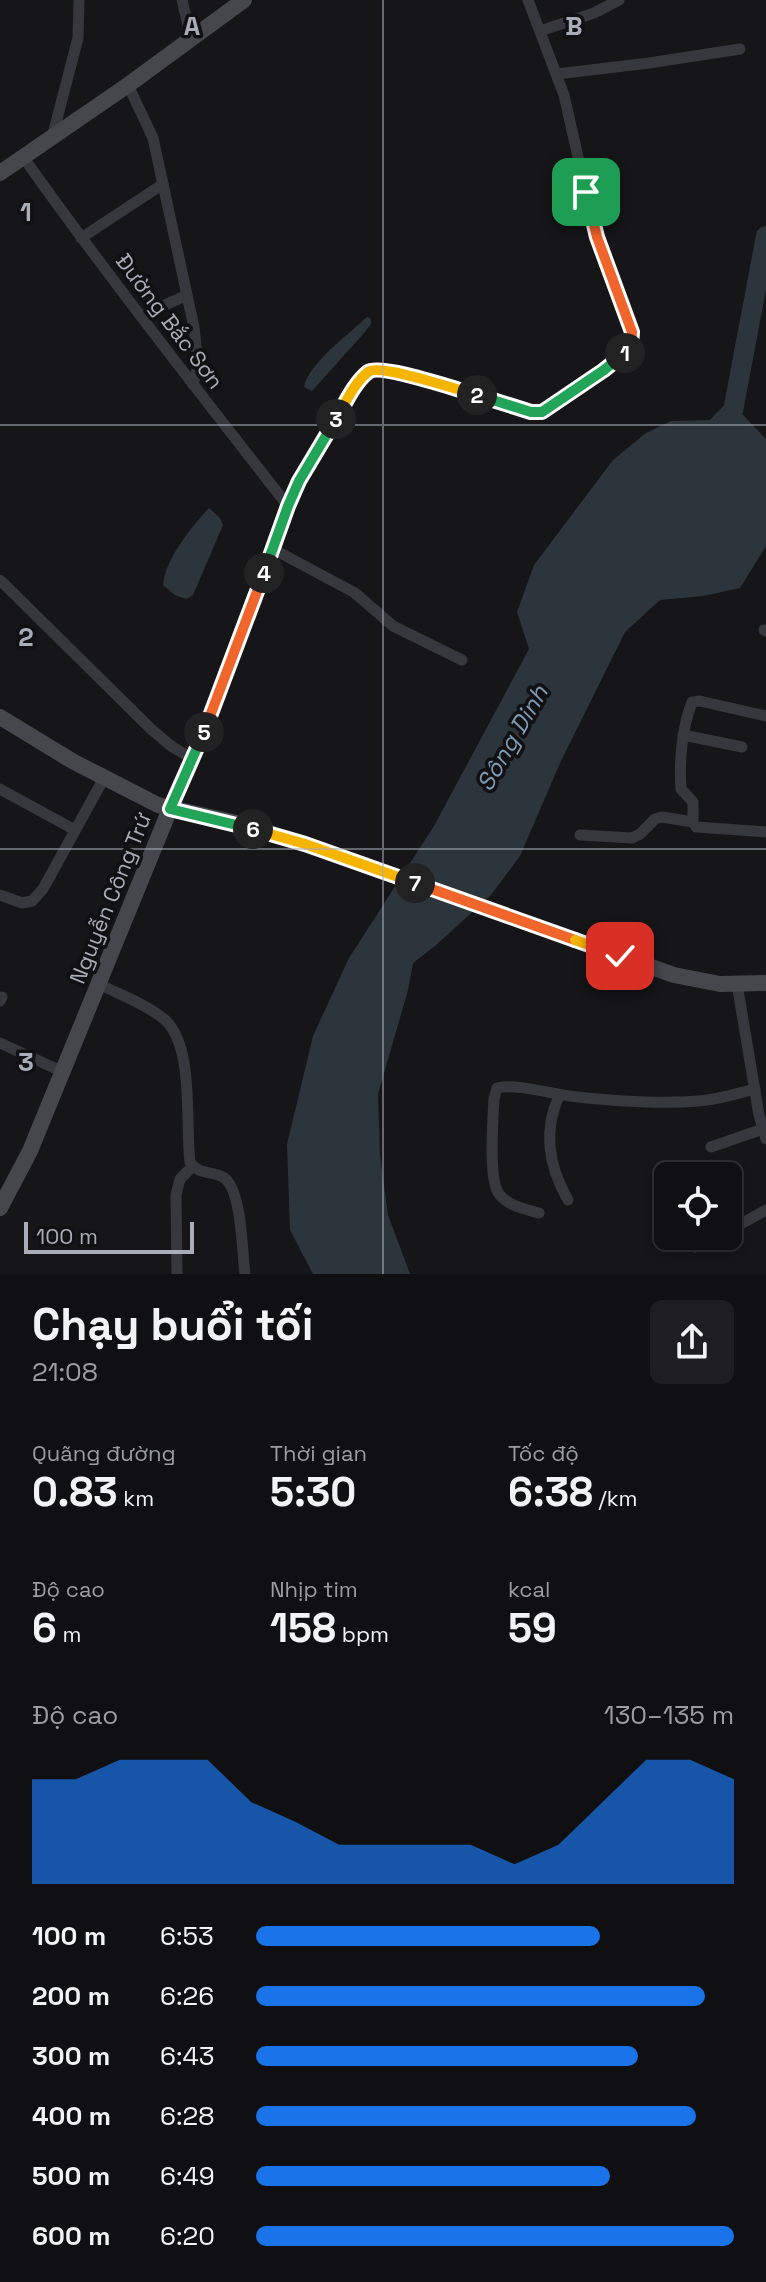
<!DOCTYPE html>
<html lang="vi">
<meta charset="utf-8">
<style>
:root{--surface:#101012;--page:#1e1e20;--text:#f1f3f6;--muted:#9c9d9f;--line:#303032;--accent:#1a73e8}
body{margin:0;font-family:"Space Grotesk",sans-serif;background:var(--page);color:var(--text);height:100vh;display:flex;flex-direction:column;font-size:30px;white-space:nowrap}
*{box-sizing:border-box;margin:0}
p{font-size:26px;color:var(--muted)}
.icon{flex:none;width:44px;height:44px;fill:none;stroke:currentColor;stroke-width:2;stroke-linecap:round;stroke-linejoin:round}
.map{position:relative;height:1274px;overflow:hidden}
.side{display:flex;flex-direction:column;background:var(--surface);flex:1}
.side>*{flex:none}
.controls{position:absolute;left:654px;top:1162px;display:grid;gap:16px}
.controls a{display:grid;place-items:center;width:88px;height:88px;border-radius:12px;background:var(--surface);box-shadow:0 4px 12px #0003,0 0 0 2px var(--line);font-size:40px}
.scale{position:absolute;left:24px;bottom:20px;width:170px;box-sizing:border-box;padding-left:8px;border:4px solid #a8adb8;border-top:0;font-size:22px;line-height:28px;white-space:nowrap;color:#a8adb8;-webkit-text-stroke:6px #111113;paint-order:stroke}
.pin{position:absolute;display:grid;place-items:center;width:68px;height:68px;color:#fff;margin:-34px;border-radius:16px;box-shadow:0 4px 12px #0006}
.km{position:absolute;width:40px;height:40px;margin:-20px;border-radius:50%;background:#222;color:#fff;font-size:22px;line-height:40px;text-align:center}
.round{display:grid;place-items:center;flex:none;width:84px;height:84px;border-radius:12px;background:var(--page)}
.overview{display:flex;align-items:center;justify-content:space-between;height:136px;padding:0 32px}
h1{font-size:44px;font-weight:800;line-height:60px}
.metrics{display:grid;grid-template-columns:repeat(3,1fr);gap:12px;height:136px;padding:8px 32px}
.metrics div{display:grid;align-content:center}
.metrics b{font-size:40px;font-weight:800}
.metrics small{font-size:22px;font-weight:400}
.metrics p{font-size:22px}
.chart{height:224px;padding:16px 32px}
.chart p{display:flex;justify-content:space-between}
.chart svg{width:100%;height:144px;margin-top:8px;fill:var(--accent);opacity:.7}
ul{padding:0 32px;list-style:none;font-size:26px}
li{display:grid;grid-template-columns:128px 96px 1fr;align-items:center;height:60px}
li i{height:20px;border-radius:10px;background:var(--accent)}
.map>svg:first-child{display:block}
.water{fill:#2c353c}
.lines{fill:none;stroke-linecap:round;stroke-linejoin:round}
.river{stroke:#2c353c;stroke-width:20}
.street{stroke:#37383d;stroke-width:11}
.secondary{stroke:#45474d;stroke-width:16}
.split-1-casing{stroke:#fff;stroke-width:16}
.split-2-casing{stroke:#fff;stroke-width:16}
.split-3-casing{stroke:#fff;stroke-width:16}
.split-4-casing{stroke:#fff;stroke-width:16}
.split-5-casing{stroke:#fff;stroke-width:16}
.split-6-casing{stroke:#fff;stroke-width:16}
.split-7-casing{stroke:#fff;stroke-width:16}
.split-8-casing{stroke:#fff;stroke-width:16}
.split-9-casing{stroke:#fff;stroke-width:16}
.split-1{stroke:#f0652b;stroke-width:10}
.split-2{stroke:#22a559;stroke-width:10}
.split-3{stroke:#f5b400;stroke-width:10}
.split-4{stroke:#22a559;stroke-width:10}
.split-5{stroke:#f0652b;stroke-width:10}
.split-6{stroke:#22a559;stroke-width:10}
.split-7{stroke:#f5b400;stroke-width:10}
.split-8{stroke:#f0652b;stroke-width:10}
.split-9{stroke:#f5b400;stroke-width:10}
.grid{fill:none;stroke:#a8adb8;stroke-width:2;stroke-opacity:0.55}
.labels{text-anchor:middle;dominant-baseline:central;stroke-width:7;stroke-linejoin:round;paint-order:stroke}
.street-label{font-size:22px;fill:#a8adb8;stroke:#111113}
.water-label{font-size:24px;font-style:italic;fill:#7f9bb3;stroke:#111113}
.grid-label{font-size:26px;text-anchor:middle;font-weight:bold;fill:#a8adb8;stroke:#111113;stroke-width:7;stroke-linejoin:round;paint-order:stroke}
</style>
<div class="map">
<svg width="766" height="1274" viewBox="0 0 766 1274">
<rect width="100%" height="100%" fill="#161618"/>
<!-- water -->
<g class="water">
<path d="M367,317l4,2v5l-7,9 -52,58 -8,-4c4,-23 45,-53 63,-70z"/>
<polygon points="729,400 766,439 766,546 740,588 703,596 660,600 625,632 560,763 520,856 491,895 435,946 413,963 408,990 378,1094 380,1155 388,1215 410,1274 313,1274 290,1230 287,1144 313,1036 349,958 434,826 529,649 517,612 534,565 613,460 646,433 671,421 710,420"/>
<path d="M209,508l11,10 3,7 -30,70 -7,4 -11,-4 -12,-10c2,-26 29,-59 46,-77z"/>
</g>
<g class="lines">
<!-- river -->
<polyline class="river" points="729,432 766,236"/>
<!-- street -->
<g class="street">
<polyline points="182,0 191,38"/>
<polyline points="540,31 594,13 619,0"/>
<polyline points="557,74 649,63 740,49"/>
<polyline points="128,85 153,138 187,295 194,327 198,365 193,385"/>
<polyline points="52,138 78,38 79,0"/>
<path d="M23,157c85,119 175,234 265,349"/>
<polyline points="81,238 163,184"/>
<polyline points="141,316 187,295"/>
<polyline points="273,549 355,593 393,626 462,660"/>
<polyline points="0,580 151,729 171,746 193,759"/>
<polyline points="764,630 766,631"/>
<path d="M766,716l-66,-15 -8,1c-10,26 -13,59 -11,87l12,13v20l3,5 70,5"/>
<polyline points="683,735 742,747"/>
<polyline points="0,789 75,830"/>
<path d="M170,809l44,-103 74,-200 21,-42 49,-81c14,-15 16,-15 36,-11l142,41c14,-3 81,-49 90,-62 6,-8 7,-15 5,-24l-36,-95 -31,-137 -36,-95"/>
<polyline points="580,835 632,838 640,834 655,819 662,817 693,822"/>
<polyline points="0,895 22,903 32,901 43,889 104,778"/>
<path d="M99,984c21,11 47,20 65,35 31,26 21,106 26,143 8,13 22,9 33,15 19,11 19,75 22,97"/>
<polyline points="737,984 759,1115 766,1139"/>
<polyline points="0,1001 2,997"/>
<polyline points="0,1043 61,1071"/>
<path d="M559,1096c-16,35 -10,71 9,104"/>
<polyline points="711,1147 763,1129"/>
<path d="M539,1213c-14,-4 -31,-7 -40,-19 -11,-15 -6,-75 -5,-95l3,-11c21,-5 57,7 80,9 39,4 91,8 130,3 16,-2 32,-7 48,-11"/>
<polyline points="728,1231 766,1210"/>
<polyline points="695,1247 718,1236"/>
<polyline points="177,1274 176,1195 180,1179 192,1167"/>
</g>
<!-- secondary -->
<g class="secondary">
<polyline points="0,173 128,85 244,0"/>
<polyline points="0,717 74,762 158,805 232,822 305,844 674,975 720,984 766,983"/>
<polyline points="0,1208 30,1151 170,809"/>
</g>
</g>
<g class="lines">
<!-- split-1 casing -->
<g class="split-1-casing">
<polyline id="split-1" points="586,192 597,237 632,332 631,344 625,353"/>
</g>
<!-- split-2 casing -->
<g class="split-2-casing">
<polyline id="split-2" points="477,395 531,412 542,412 604,370 625,353"/>
</g>
<!-- split-3 casing -->
<g class="split-3-casing">
<path id="split-3" d="M336,419c9,-15 18,-36 32,-47 12,-9 90,18 109,23"/>
</g>
<!-- split-4 casing -->
<g class="split-4-casing">
<polyline id="split-4" points="264,573 288,506 299,481 336,419"/>
</g>
<!-- split-5 casing -->
<g class="split-5-casing">
<polyline id="split-5" points="204,732 264,573"/>
</g>
<!-- split-6 casing -->
<g class="split-6-casing">
<polyline id="split-6" points="204,732 170,809 253,829"/>
</g>
<!-- split-7 casing -->
<g class="split-7-casing">
<polyline id="split-7" points="253,829 305,844 415,883"/>
</g>
<!-- split-8 casing -->
<g class="split-8-casing">
<polyline id="split-8" points="415,883 575,940"/>
</g>
<!-- split-9 casing -->
<g class="split-9-casing">
<polyline id="split-9" points="575,940 620,956"/>
</g>
<!-- split-1 -->
<use href="#split-1" class="split-1"/>
<!-- split-2 -->
<use href="#split-2" class="split-2"/>
<!-- split-3 -->
<use href="#split-3" class="split-3"/>
<!-- split-4 -->
<use href="#split-4" class="split-4"/>
<!-- split-5 -->
<use href="#split-5" class="split-5"/>
<!-- split-6 -->
<use href="#split-6" class="split-6"/>
<!-- split-7 -->
<use href="#split-7" class="split-7"/>
<!-- split-8 -->
<use href="#split-8" class="split-8"/>
<!-- split-9 -->
<use href="#split-9" class="split-9"/>
</g>
<!-- grid -->
<path class="grid" d="M383,0v1274M0,425h766M0,849h766"/>
<g class="labels">
<!-- street labels -->
<g class="street-label">
<text transform="translate(170 321) rotate(53)">Đường Bắc Sơn</text>
<text transform="translate(110 898) rotate(-68)">Nguyễn Công Trứ</text>
</g>
<!-- water labels -->
<g class="water-label">
<text transform="translate(512 738) rotate(-60)">Sông Dinh</text>
</g>
</g>
<g class="grid-label">
<text x="192" y="35">A</text>
<text x="574" y="35">B</text>
<text x="26" y="221">1</text>
<text x="26" y="646">2</text>
<text x="26" y="1071">3</text>
</g>
</svg>
<div class="controls">
<a><svg class="icon" aria-label="locate" viewBox="0 0 24 24"><circle cx="12" cy="12" r="6"/><path d="M12 2v4M12 18v4M2 12h4M18 12h4"/></svg></a>
</div>
<div class="scale">100 m</div>
<div class="pin" style="left:586px;top:192px;background:#1e9e55"><svg class="icon" aria-label="arrive" viewBox="0 0 24 24"><path d="M6 21V4h12l-3 4 3 4H6"/></svg></div>
<div class="pin" style="left:620px;top:956px;background:#d93025"><svg class="icon" aria-label="check" viewBox="0 0 24 24"><path d="M5 12l5 5 9-10"/></svg></div>
<b class="km" style="left:625px;top:353px">1</b>
<b class="km" style="left:477px;top:395px">2</b>
<b class="km" style="left:336px;top:419px">3</b>
<b class="km" style="left:264px;top:573px">4</b>
<b class="km" style="left:204px;top:732px">5</b>
<b class="km" style="left:253px;top:829px">6</b>
<b class="km" style="left:415px;top:883px">7</b>
</div>
<section class="side">
<div class="overview"><div><h1>Chạy buổi tối</h1><p>21:08</p></div><a class="round"><svg class="icon" aria-label="share" viewBox="0 0 24 24"><path d="M12 15V3M7 8l5-5 5 5M5 13v7h14v-7"/></svg></a></div>
<div class="metrics">
<div><p>Quãng đường</p><b>0.83<small> km</small></b></div>
<div><p>Thời gian</p><b>5:30</b></div>
<div><p>Tốc độ</p><b>6:38<small> /km</small></b></div>
</div>
<div class="metrics">
<div><p>Độ cao</p><b>6<small> m</small></b></div>
<div><p>Nhịp tim</p><b>158<small> bpm</small></b></div>
<div><p>kcal</p><b>59</b></div>
</div>
<div class="chart"><p><span>Độ cao</span>130–135 m</p>
<svg viewBox="0 0 160 44" preserveAspectRatio="none"><path d="M0 44V12L10 12L20 6L30 6L40 6L50 19L60 25L70 32L80 32L90 32L100 32L110 38L120 32L130 19L140 6L150 6L160 12V44z"/></svg>
</div>
<ul>
<li><b>100 m</b>6:53<i style="width:72%"></i></li>
<li><b>200 m</b>6:26<i style="width:94%"></i></li>
<li><b>300 m</b>6:43<i style="width:80%"></i></li>
<li><b>400 m</b>6:28<i style="width:92%"></i></li>
<li><b>500 m</b>6:49<i style="width:74%"></i></li>
<li><b>600 m</b>6:20<i style="width:100%"></i></li>
</ul>
</section>
